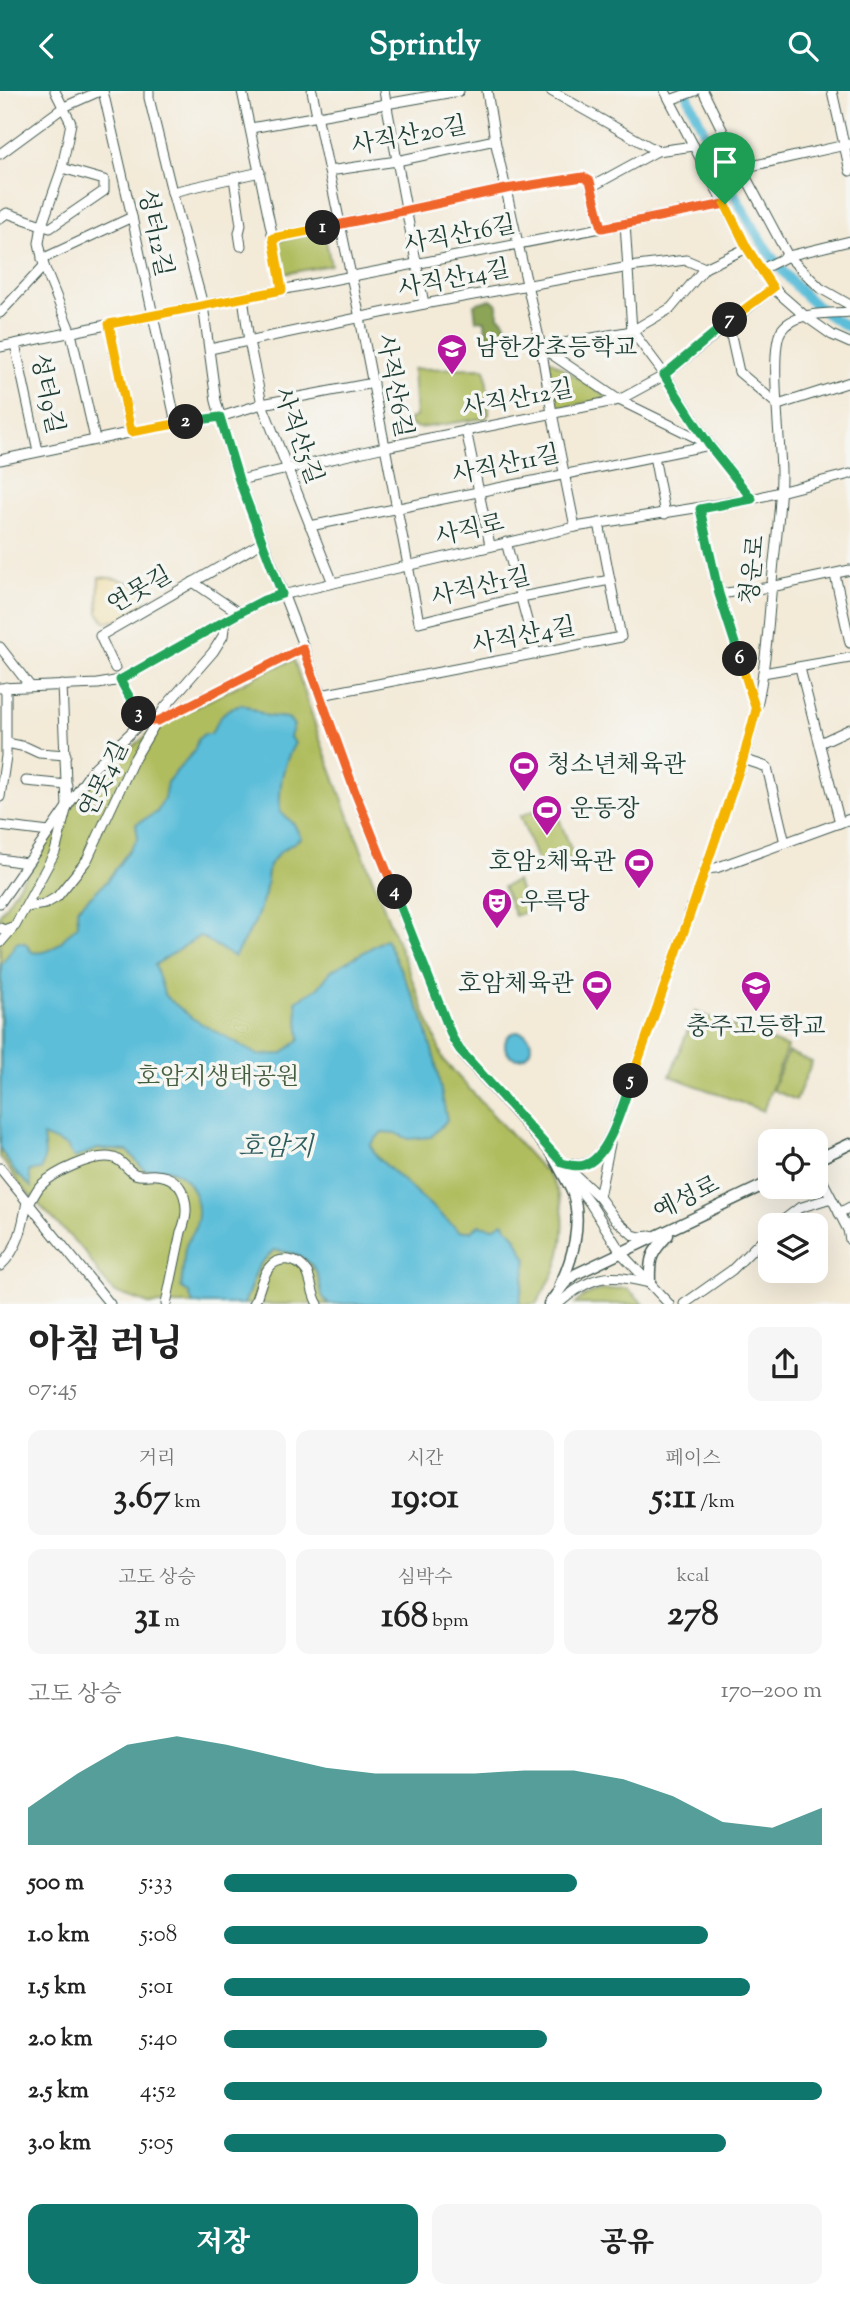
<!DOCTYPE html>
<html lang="ko">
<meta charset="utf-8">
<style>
:root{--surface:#fff;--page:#f6f6f6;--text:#222;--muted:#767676;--accent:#0f766e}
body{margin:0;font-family:"Sorts Mill Goudy","Noto Serif KR",serif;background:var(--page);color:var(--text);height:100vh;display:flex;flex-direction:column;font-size:26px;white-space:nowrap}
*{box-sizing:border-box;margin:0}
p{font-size:23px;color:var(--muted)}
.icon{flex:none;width:38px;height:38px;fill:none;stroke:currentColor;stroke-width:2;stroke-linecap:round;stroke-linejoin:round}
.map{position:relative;height:1213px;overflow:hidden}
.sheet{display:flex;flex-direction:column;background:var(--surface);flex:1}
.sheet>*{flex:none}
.buttons{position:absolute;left:758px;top:1038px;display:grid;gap:14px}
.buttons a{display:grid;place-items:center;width:70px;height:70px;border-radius:14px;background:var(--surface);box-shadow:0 7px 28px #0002;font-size:35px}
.pin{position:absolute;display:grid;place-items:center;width:60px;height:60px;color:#fff;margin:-72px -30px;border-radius:50% 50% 50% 0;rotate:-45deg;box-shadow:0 0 7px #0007}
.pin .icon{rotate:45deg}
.km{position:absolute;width:35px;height:35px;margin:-18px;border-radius:50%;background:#222;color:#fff;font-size:19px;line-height:35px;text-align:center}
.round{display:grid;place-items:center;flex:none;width:74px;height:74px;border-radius:14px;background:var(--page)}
.overview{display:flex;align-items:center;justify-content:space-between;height:119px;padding:0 28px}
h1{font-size:38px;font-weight:800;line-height:52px}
.stats{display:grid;grid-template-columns:repeat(3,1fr);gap:10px;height:119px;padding:7px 28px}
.stats div{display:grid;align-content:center;border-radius:14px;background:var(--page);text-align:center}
.stats b{font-size:35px;font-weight:800}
.stats small{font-size:19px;font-weight:400}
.stats p{font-size:19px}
.chart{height:196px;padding:14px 28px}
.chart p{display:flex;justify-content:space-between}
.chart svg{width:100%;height:126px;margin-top:7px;fill:var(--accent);opacity:.7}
.action{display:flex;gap:14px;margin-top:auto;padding:14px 28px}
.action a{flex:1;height:80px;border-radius:14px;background:var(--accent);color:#fff;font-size:28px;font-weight:800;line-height:80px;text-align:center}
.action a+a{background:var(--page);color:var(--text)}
ul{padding:0 28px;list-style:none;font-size:23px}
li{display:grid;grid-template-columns:112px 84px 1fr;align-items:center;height:52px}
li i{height:18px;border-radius:9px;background:var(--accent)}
header{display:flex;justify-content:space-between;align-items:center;height:91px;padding:0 28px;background:var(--accent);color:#fff;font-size:32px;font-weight:800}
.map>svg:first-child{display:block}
.green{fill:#b0bd5f;stroke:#687d4a;stroke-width:2}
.forest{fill:#8ca456;stroke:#567045;stroke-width:2}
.sand{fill:#eeda9e;stroke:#868c69;stroke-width:2}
.water{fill:#5bbed9;stroke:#3d7e86;stroke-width:2}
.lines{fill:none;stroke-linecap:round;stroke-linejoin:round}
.river{stroke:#5bbed9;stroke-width:10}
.minor-casing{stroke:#3f574d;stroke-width:11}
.major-casing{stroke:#3f574d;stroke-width:13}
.minor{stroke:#fff;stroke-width:9}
.major{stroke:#fff;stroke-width:10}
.split-1-casing{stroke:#fff;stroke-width:14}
.split-2-casing{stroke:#fff;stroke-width:14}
.split-3-casing{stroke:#fff;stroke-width:14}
.split-4-casing{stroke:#fff;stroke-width:14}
.split-5-casing{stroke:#fff;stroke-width:14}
.split-6-casing{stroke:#fff;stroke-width:14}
.split-7-casing{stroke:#fff;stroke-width:14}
.split-8-casing{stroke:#fff;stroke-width:14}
.split-1{stroke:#f0652b;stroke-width:9}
.split-2{stroke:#f5b400;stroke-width:9}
.split-3{stroke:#22a559;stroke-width:9}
.split-4{stroke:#f0652b;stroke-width:9}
.split-5{stroke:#22a559;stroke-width:9}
.split-6{stroke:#f5b400;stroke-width:9}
.split-7{stroke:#22a559;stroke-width:9}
.split-8{stroke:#f5b400;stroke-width:9}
.labels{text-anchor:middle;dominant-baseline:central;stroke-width:7;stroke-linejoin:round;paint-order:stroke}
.street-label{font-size:24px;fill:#1f3d34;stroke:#f6f6f2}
.poi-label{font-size:24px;fill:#1f3d34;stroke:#f6f6f2;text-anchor:start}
.park-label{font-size:24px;fill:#435d3f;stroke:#f6f6f2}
.water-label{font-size:26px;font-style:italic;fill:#2e5d5d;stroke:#f6f6f2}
</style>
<header><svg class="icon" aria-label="back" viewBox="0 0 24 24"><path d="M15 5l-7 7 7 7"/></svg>Sprintly<svg class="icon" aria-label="search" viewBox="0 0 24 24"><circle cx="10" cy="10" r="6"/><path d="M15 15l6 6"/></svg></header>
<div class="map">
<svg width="850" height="1213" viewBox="0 0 850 1213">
<rect width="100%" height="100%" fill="#f6f6f2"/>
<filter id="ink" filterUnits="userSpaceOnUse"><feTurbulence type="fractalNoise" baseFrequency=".0143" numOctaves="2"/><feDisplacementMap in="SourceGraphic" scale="14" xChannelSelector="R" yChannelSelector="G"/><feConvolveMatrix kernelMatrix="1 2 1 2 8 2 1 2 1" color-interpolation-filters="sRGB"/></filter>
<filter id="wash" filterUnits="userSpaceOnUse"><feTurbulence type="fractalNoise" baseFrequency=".00686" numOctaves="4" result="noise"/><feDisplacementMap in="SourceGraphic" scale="28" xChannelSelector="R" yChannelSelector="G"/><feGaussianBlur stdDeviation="1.57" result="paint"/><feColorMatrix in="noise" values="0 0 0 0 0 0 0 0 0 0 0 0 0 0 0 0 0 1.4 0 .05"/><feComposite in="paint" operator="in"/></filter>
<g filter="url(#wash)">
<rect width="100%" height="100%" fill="#f3ead8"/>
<!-- green -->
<g class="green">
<polygon points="324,140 331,174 283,183 277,150"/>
<polygon points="547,267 609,307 554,319"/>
<polygon points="484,277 486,281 489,323 485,327 420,337 411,335 409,328 416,326 413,278"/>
<path d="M294,569l25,77 46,122 79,202 99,109 3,-4 3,5 -2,3c21,25 19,61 10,91 -4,13 -14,27 -21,39h-387l-35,-12 -13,-15 -16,-25 -64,-66 -21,-29v-243l61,-93 30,-39 64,-54 109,-56z"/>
<polygon points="553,712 574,766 541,779 520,725"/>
<polygon points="516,790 529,819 515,825 503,796"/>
<polygon points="695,921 787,956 763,1020 670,985"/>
<polygon points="788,961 812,971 796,1009 772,999"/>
<path d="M627,1197l17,16h-69c12,-15 34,-15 52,-16z"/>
</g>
<!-- forest -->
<polygon class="forest" points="491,208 497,213 498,225 503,229 507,237 498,246 486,243 485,230 476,229 474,213"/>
<!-- sand -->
<polygon class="sand" points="99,486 117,488 144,496 145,514 123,529 105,531 98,521"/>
<!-- water -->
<g class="water">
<path d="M243,613l24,12 21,2 6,7 -4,12 5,6c-13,23 -16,43 -15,69l14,12 7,14 -21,14 -11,13 -4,29 -10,28 -21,35 -34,-21 -45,29 10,31 27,22 66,37 24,-1 18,-15 -4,-38 22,-13 13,-17 55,-32 36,76 13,45 12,60 -16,17 -22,2 -14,-6 -13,-1 -12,13 8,13 81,73h12l8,-6 14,3 10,-6 13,16 11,22 -8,44h-190c-8,-6 -7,-11 -9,-20 -4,-25 -24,-32 -46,-34l-15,15 -15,39h-51l-4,-11 -8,-6c2,-12 2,-26 4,-38 2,-10 9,-15 11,-24 7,-22 -6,-52 -30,-56 -7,-1 -15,1 -22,1l-16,-19 -30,-2 -24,9 -7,-12 -24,-10 2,19 -4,15 -12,1 2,16 -17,-16 -14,-22 1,-184 16,-23 8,1 7,9c23,4 31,-15 46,-27l-1,-16 29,-27 32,-44 -2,-14 21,-12 7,-14 3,-16 27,-31 4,-12 6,-5h7c8,-17 13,-26 32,-30z"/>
<circle cx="518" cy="954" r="13"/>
</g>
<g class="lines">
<!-- river -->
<path class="river" d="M685,0c40,81 80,194 165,237"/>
</g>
</g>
<g filter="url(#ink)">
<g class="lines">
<!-- minor casing -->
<g class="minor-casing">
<g id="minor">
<polyline points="55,0 71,32 62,77 42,134 39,152 44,175 71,242 95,348"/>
<polyline points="103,0 132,126 176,332"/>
<polyline points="149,0 149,7 172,101 203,214 216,310 233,372 304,557 355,701 453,948 463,964 556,1068"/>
<polyline points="242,0 273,147 282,199"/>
<polyline points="312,0 360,227 419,531 521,506 610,489"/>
<polyline points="384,0 424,213"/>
<polyline points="487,0 495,49 541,256 552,322 575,436"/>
<polyline points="551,0 657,60"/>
<polyline points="665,0 747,157 773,197 805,225 832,244 850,252"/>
<polyline points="703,0 741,77 788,165 820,197 850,214"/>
<polyline points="832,0 850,80"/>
<polyline points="670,9 695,0"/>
<polyline points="251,37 459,0"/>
<polyline points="0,63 64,16 100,0"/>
<polyline points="329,80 397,70 495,49"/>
<polyline points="710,84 850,53"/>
<polyline points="234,87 241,134 239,142 241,155"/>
<polyline points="172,101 260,81"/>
<polyline points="0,127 7,122 50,137 104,100 104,89 62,77"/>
<polyline points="625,132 632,240 665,284 710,354 752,408"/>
<polyline points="602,137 591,96 657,60 694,55"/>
<polyline points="273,147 506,98 583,86 590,90 591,96"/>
<polyline points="42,168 132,126"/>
<polyline points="760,179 788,165 850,150"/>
<polyline points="243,206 249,250 262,313 333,492"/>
<polyline points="0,222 44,175"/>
<polyline points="728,231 739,281 778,314 850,291"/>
<polyline points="109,233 131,341"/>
<polyline points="15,253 38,360"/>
<polyline points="0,256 203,214 725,113"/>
<polyline points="541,256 632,240 671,217 705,177 747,157"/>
<polyline points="541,256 619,309 709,353"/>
<polyline points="210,258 424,213 629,176 686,169 705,177"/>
<polyline points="466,339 490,454"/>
<polyline points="654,365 665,423"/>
<polyline points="0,369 176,332 220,326 262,313 373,292"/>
<polyline points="239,389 385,356 619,309 665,284 773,197"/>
<polyline points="700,418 719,503 756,618"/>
<polyline points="310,435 710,354"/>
<polyline points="506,451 536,563"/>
<polyline points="835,484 850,552"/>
<polyline points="193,491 239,522"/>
<polyline points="719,503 771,496 850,479"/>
<polyline points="0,556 30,595"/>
<polyline points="115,577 100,545 263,451"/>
<polyline points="800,577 840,732"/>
<polyline points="763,582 850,567"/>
<polyline points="120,589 143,630"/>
<polyline points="0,597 98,593 120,589 239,522 264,509 282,504 575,436 752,408 850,383"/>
<polyline points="321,604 621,546 599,432"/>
<polyline points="7,652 26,656 39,662 66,664"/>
<polyline points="820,652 850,638"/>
<polyline points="743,668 767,676 785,752"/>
<polyline points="26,690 67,694"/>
<polyline points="0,706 6,665 6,596"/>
<polyline points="0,735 49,741"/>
<polyline points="0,768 26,772"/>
<polyline points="705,778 716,777 850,728"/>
<polyline points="0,812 94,677 143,630 158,630 304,557"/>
<polyline points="26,816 45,813 57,806 87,769 132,672 165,616 213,561 223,545 225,530"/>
<polyline points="0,837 4,839 15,835 55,761 67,715 62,594"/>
<polyline points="0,852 12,838"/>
<path d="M562,1072c32,7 38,-7 51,-33 32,-89 64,-179 95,-269 17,-50 37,-100 48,-151 12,-51 13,-105 19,-158 3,-26 6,-52 6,-79 0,-28 -12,-123 0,-142 12,-20 49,-17 69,-19"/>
<path d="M0,1077l29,36c3,-5 7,-13 11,-18 14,-14 54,-33 74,-28 9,3 13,12 21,16 8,3 14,0 21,1 31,2 35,34 25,57l-15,72"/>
<polyline points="816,1077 848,1139 850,1149"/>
<polyline points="570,1079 599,1106 615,1128 633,1144 640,1146 650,1145"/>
<polyline points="566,1082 590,1112 622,1163 669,1213"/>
<polyline points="599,1106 610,1053"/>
<polyline points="29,1113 110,1213"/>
<polyline points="839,1122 850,1116"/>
<polyline points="777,1134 799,1117 831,1107"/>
<path d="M0,1175c19,-18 23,-40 27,-65"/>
<path d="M254,1213c8,-17 9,-47 35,-44 8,1 13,5 18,12 5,10 5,23 11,32"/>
<path d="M558,1213c32,-28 49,-32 91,-21"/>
<polyline points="684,1213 732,1179 770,1141"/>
</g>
</g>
<!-- major casing -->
<g class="major-casing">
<g id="major">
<path d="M553,1064c6,13 15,26 20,39 9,29 0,65 -13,91"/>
<polyline points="816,1069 850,1053"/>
<path d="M650,1192c-1,-25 1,-30 18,-48"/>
<polyline points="549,1213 565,1192 576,1183 770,1091"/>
</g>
</g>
<!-- minor -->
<use href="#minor" class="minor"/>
<!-- major -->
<use href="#major" class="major"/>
</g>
</g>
<g class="lines" filter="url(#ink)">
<!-- split-1 casing -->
<g class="split-1-casing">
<polyline id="split-1" points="323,137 506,98 583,86 590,90 602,137 725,113"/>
</g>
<!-- split-2 casing -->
<g class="split-2-casing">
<polyline id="split-2" points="186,331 131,341 109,233 282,199 273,147 323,137"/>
</g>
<!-- split-3 casing -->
<g class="split-3-casing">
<polyline id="split-3" points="139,623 120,589 239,522 264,509 282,503 239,389 220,326 186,331"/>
</g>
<!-- split-4 casing -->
<g class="split-4-casing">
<polyline id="split-4" points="139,623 144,630 158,630 303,557 355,701 395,801"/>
</g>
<!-- split-5 casing -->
<g class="split-5-casing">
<path id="split-5" d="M395,801l58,147 7,11 102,113c7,2 14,4 22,2 25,-6 39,-62 47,-84"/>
</g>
<!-- split-6 casing -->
<g class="split-6-casing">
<polyline id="split-6" points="631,990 688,829 743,668 756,619 740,568"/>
</g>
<!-- split-7 casing -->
<g class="split-7-casing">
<polyline id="split-7" points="730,229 664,284 709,354 752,408 700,418 719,503 740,568"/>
</g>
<!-- split-8 casing -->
<g class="split-8-casing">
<polyline id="split-8" points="725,113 747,157 773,197 730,229"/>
</g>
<!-- split-1 -->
<use href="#split-1" class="split-1"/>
<!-- split-2 -->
<use href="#split-2" class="split-2"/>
<!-- split-3 -->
<use href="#split-3" class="split-3"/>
<!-- split-4 -->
<use href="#split-4" class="split-4"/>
<!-- split-5 -->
<use href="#split-5" class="split-5"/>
<!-- split-6 -->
<use href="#split-6" class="split-6"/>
<!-- split-7 -->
<use href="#split-7" class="split-7"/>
<!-- split-8 -->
<use href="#split-8" class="split-8"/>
</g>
<!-- icons -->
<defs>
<g id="school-pin" transform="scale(1.575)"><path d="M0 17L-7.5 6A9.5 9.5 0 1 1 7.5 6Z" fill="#b5179e" stroke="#f6f6f2"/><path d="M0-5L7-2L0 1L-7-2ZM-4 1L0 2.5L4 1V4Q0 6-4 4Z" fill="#fff"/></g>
<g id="stadium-pin" transform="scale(1.575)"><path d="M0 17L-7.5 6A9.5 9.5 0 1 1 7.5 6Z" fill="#b5179e" stroke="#f6f6f2"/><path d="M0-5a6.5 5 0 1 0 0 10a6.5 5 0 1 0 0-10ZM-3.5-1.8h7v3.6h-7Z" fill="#fff"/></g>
<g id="theatre-pin" transform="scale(1.575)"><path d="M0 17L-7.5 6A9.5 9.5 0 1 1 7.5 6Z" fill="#b5179e" stroke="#f6f6f2"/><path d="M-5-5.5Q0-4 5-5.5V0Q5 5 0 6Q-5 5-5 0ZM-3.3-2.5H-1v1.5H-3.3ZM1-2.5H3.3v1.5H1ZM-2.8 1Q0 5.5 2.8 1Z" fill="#fff"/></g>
</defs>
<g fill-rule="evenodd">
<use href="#school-pin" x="452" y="258"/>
<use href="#stadium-pin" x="524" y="675"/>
<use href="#stadium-pin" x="547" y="719"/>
<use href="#stadium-pin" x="639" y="772"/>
<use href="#theatre-pin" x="497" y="812"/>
<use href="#stadium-pin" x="597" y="894"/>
<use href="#school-pin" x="756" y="895"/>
</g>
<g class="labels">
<!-- street labels -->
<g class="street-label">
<text transform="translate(409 46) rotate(-11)">사직산20길</text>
<text transform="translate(154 142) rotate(78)">성터12길</text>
<text transform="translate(460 145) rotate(-11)">사직산16길</text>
<text transform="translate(454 189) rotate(-11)">사직산14길</text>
<text transform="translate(393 295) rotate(79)">사직산6길</text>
<text transform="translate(46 303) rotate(78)">성터9길</text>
<text transform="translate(518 309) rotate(-11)">사직산12길</text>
<text transform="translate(297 345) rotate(70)">사직산5길</text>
<text transform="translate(506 375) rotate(-12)">사직산11길</text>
<text transform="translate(470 440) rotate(-13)">사직로</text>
<text transform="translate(754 479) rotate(-84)">청운로</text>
<text transform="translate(481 497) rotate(-13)">사직산1길</text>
<text transform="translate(140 500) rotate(-30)">연못길</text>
<text transform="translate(524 546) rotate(-11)">사직산4길</text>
<text transform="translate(105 689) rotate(-64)">연못4길</text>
<text transform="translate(687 1108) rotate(-26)">예성로</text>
</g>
<!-- poi labels -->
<g class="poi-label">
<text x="475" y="258">남한강초등학교</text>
<text x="547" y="675">청소년체육관</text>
<text x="570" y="719">운동장</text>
<text x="616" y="772" text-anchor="end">호암2체육관</text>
<text x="520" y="812">우륵당</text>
<text x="574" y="894" text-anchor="end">호암체육관</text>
<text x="756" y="937" text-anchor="middle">충주고등학교</text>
</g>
<!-- park labels -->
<g class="park-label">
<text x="218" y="987">호암지생태공원</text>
</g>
<!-- water labels -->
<g class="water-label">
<text x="276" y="1057">호암지</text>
</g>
</g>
</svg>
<div class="buttons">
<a><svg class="icon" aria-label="locate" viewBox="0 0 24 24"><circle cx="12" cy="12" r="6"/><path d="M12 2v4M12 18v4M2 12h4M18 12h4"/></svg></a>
<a><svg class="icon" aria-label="layers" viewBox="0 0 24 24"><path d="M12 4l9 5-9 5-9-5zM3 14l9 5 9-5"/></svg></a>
</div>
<div class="pin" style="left:725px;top:113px;background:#1e9e55"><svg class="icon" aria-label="arrive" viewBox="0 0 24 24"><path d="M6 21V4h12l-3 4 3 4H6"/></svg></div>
<b class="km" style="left:323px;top:137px">1</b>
<b class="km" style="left:186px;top:331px">2</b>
<b class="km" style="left:139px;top:623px">3</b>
<b class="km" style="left:395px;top:801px">4</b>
<b class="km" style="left:631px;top:990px">5</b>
<b class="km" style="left:740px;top:568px">6</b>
<b class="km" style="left:730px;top:229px">7</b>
</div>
<section class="sheet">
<div class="overview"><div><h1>아침 러닝</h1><p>07:45</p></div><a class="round"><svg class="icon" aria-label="share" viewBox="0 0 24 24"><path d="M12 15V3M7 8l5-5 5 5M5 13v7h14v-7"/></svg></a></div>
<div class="stats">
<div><p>거리</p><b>3.67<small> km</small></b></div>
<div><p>시간</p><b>19:01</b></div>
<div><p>페이스</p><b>5:11<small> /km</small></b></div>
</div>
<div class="stats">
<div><p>고도 상승</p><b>31<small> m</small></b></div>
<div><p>심박수</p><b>168<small> bpm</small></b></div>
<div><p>kcal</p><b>278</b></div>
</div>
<div class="chart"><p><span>고도 상승</span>170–200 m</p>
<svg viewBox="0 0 160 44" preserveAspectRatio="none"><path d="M0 44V31L10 19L20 9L30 6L40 9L50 13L60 17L70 19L80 19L90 19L100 18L110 18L120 21L130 27L140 36L150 38L160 31V44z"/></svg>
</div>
<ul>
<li><b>500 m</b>5:33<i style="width:59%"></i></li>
<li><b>1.0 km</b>5:08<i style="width:81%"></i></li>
<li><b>1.5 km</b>5:01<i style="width:88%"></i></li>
<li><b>2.0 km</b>5:40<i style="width:54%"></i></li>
<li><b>2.5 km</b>4:52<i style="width:100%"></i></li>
<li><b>3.0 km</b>5:05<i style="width:84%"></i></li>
</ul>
<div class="action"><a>저장</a><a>공유</a></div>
</section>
